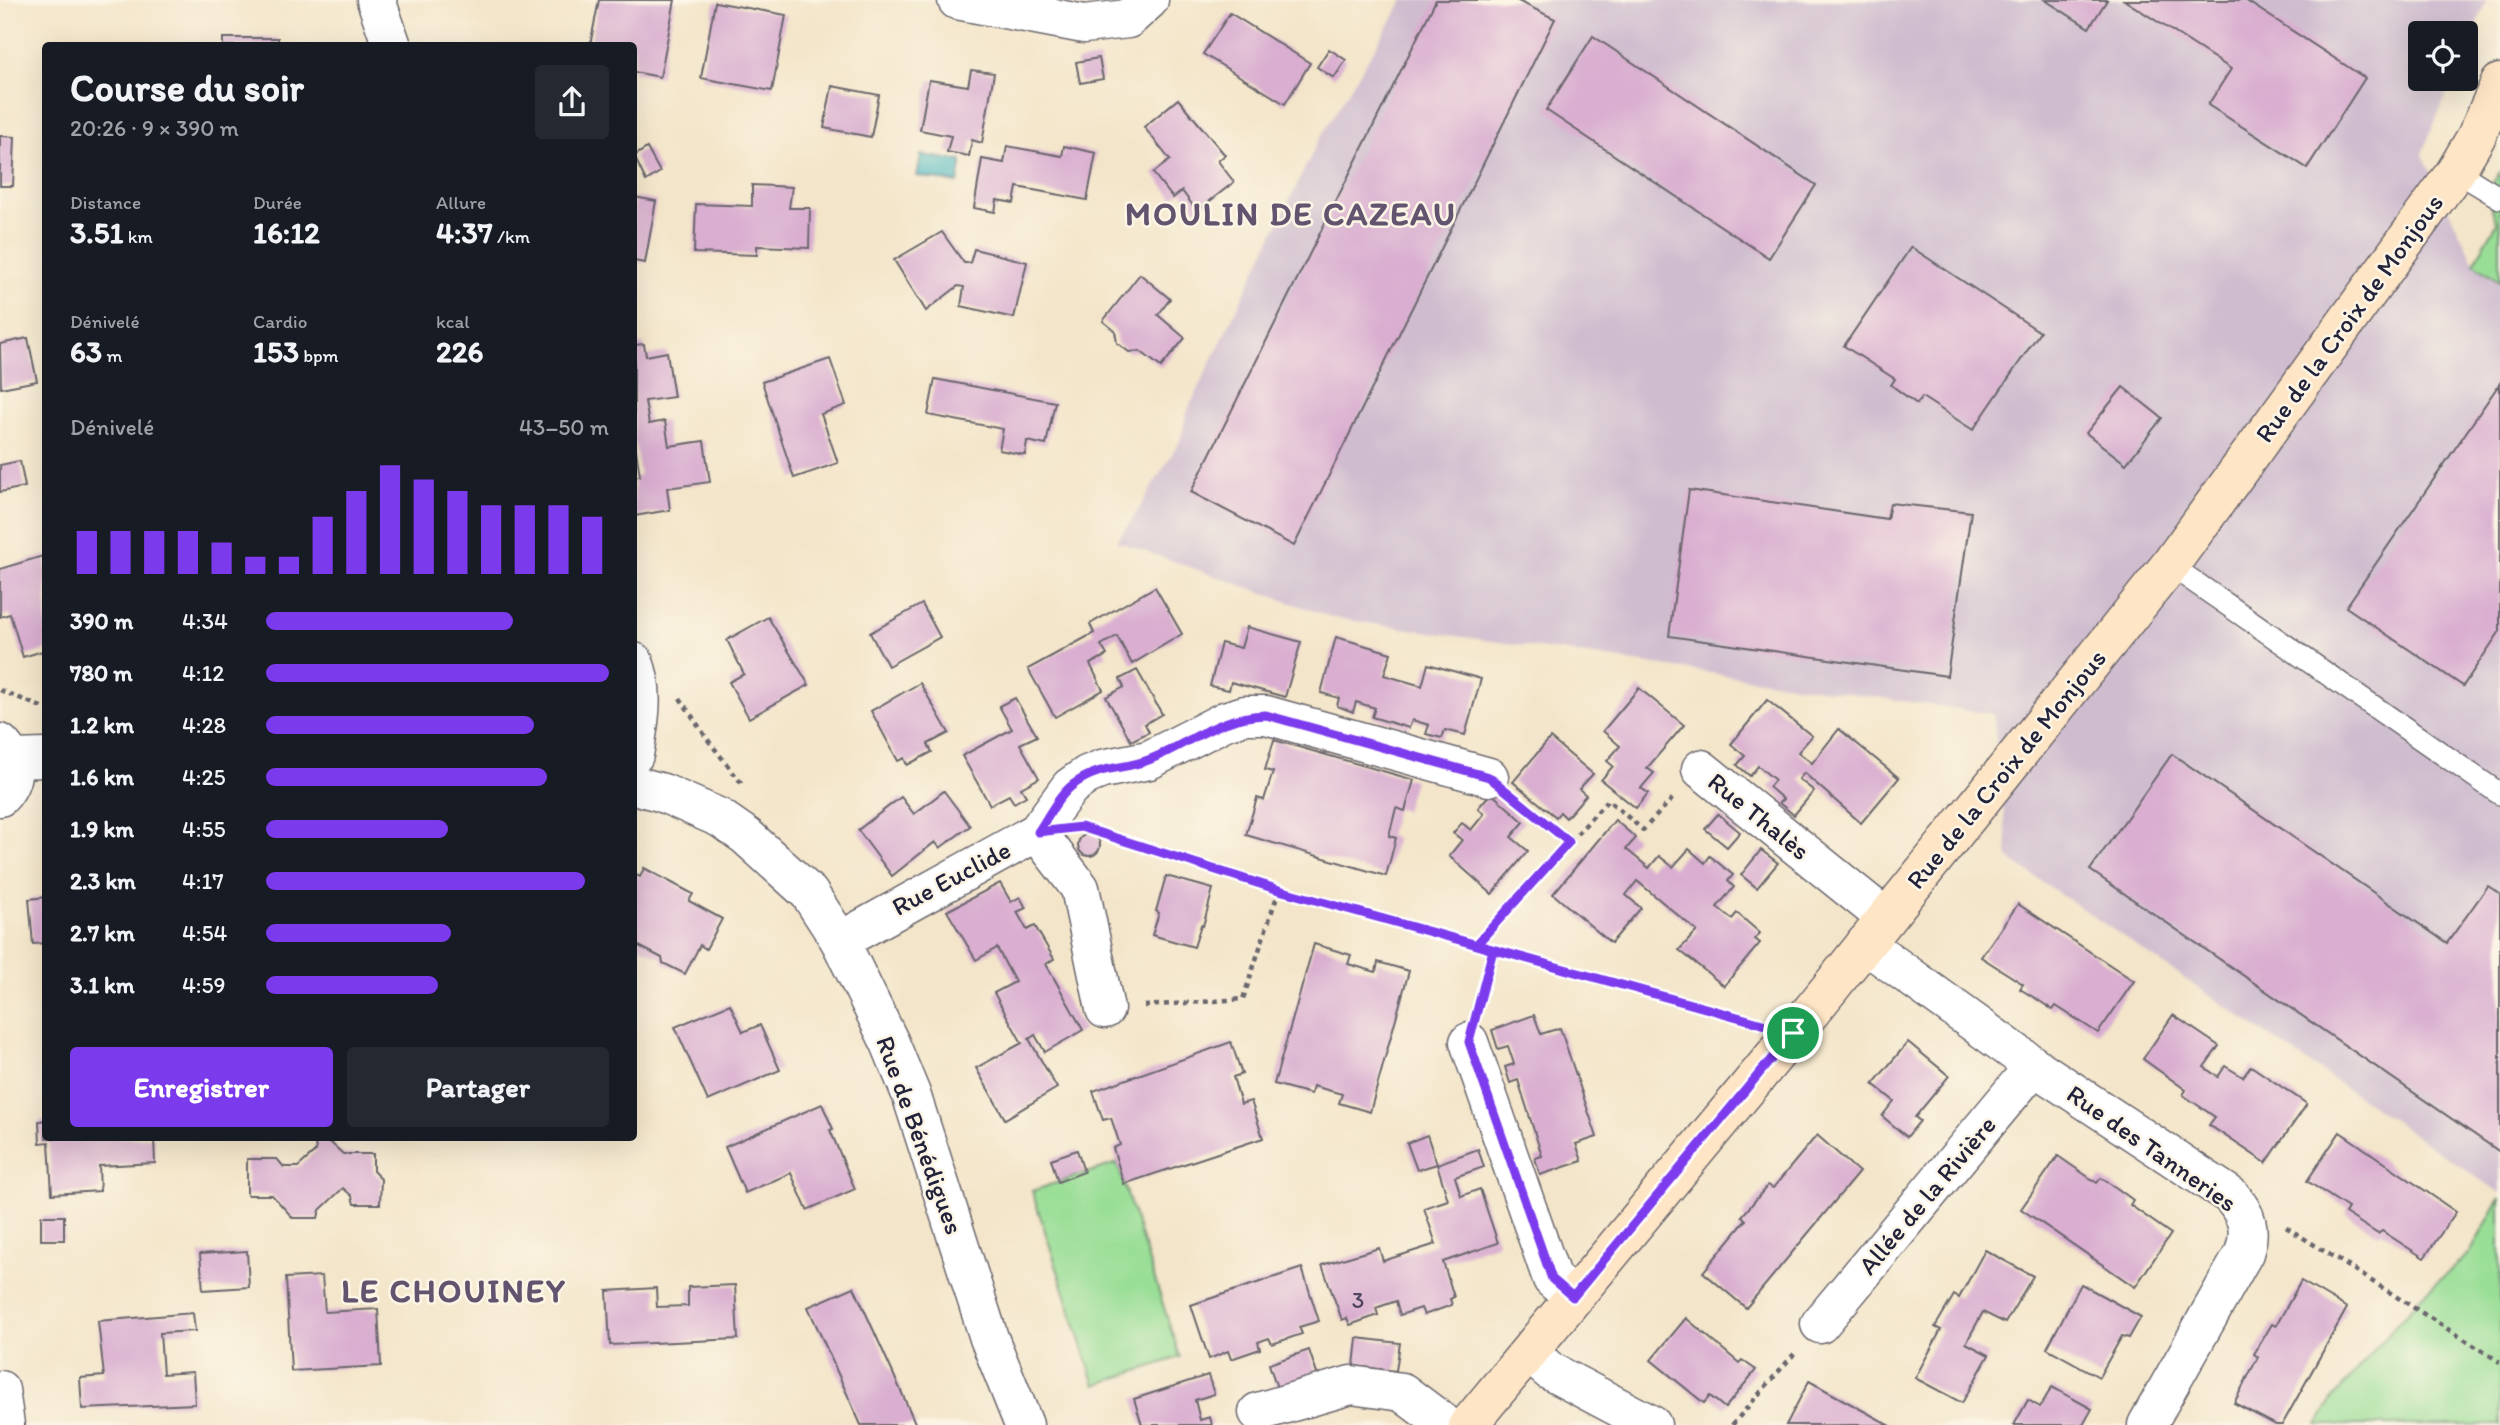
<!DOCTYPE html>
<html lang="fr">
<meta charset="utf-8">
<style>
:root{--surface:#171b24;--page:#242831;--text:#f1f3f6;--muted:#9ea1a6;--accent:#7c3aed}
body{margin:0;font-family:Itim,sans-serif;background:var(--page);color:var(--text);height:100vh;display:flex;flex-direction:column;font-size:26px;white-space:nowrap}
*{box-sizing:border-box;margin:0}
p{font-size:23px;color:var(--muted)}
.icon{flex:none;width:38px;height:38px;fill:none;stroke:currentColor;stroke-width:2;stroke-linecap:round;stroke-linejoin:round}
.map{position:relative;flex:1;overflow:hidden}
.drawer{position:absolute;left:42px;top:42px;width:595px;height:1099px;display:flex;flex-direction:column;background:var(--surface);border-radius:7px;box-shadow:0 7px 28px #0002}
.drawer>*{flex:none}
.controls{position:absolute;left:2408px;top:21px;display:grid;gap:14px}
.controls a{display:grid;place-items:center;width:70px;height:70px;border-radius:7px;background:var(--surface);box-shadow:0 7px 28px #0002;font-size:35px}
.pin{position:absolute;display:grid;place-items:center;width:60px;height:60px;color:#fff;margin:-30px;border:4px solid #fff;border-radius:50%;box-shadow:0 2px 7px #0007}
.round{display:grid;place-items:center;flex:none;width:74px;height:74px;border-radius:7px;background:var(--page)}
.headline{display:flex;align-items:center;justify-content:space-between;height:119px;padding:0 28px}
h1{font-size:38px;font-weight:700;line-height:52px}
.figures{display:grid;grid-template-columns:repeat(3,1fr);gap:10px;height:119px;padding:7px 28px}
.figures div{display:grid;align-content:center}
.figures b{font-size:30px;font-weight:700}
.figures small{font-size:19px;font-weight:400}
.figures p{font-size:19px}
.chart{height:196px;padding:14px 28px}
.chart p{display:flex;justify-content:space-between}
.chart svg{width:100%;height:126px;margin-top:7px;stroke:var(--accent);stroke-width:6}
.button{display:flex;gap:14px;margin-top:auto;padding:14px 28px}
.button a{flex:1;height:80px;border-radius:7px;background:var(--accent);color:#fff;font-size:28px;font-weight:700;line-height:80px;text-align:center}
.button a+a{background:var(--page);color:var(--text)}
ul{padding:0 28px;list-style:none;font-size:23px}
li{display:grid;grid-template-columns:112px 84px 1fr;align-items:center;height:52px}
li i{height:18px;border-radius:9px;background:var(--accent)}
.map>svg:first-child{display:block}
.industrial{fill:#cfbdcf}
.green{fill:#99de96;stroke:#5e8068;stroke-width:2}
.water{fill:#46b5bd;stroke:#346c7c;stroke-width:2}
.building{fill:#d9aed0}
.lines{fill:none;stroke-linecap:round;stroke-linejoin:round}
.service-casing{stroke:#6b666d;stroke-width:24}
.minor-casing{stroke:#6b666d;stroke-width:41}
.tertiary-casing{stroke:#6b666d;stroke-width:41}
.secondary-casing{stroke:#6b666d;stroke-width:41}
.path{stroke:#6b666d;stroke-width:4.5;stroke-dasharray:5 5;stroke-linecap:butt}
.service{stroke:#fff;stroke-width:21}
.minor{stroke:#fff;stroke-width:38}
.tertiary{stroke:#fff;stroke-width:38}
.secondary{stroke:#fee5c5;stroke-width:38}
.route-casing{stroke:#fff;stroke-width:14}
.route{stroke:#7c3aed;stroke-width:9}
.labels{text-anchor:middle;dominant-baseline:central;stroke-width:5;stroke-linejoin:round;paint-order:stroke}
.number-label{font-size:23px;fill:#504560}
.street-label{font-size:26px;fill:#22223b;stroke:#fcf5e5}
.district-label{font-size:33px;font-weight:bold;letter-spacing:2px;fill:#62536f;stroke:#fcf5e5}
</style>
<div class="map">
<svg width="2500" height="1425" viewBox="0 0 2500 1425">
<rect width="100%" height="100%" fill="#fcf5e5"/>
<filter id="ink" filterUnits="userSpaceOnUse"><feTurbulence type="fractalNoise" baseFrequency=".0143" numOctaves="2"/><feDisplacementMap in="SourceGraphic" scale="14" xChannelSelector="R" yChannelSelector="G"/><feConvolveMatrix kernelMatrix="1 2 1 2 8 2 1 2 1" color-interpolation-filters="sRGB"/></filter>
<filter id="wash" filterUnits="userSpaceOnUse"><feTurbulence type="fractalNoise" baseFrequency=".00686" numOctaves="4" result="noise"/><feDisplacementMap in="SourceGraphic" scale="28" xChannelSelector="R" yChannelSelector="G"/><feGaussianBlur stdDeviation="1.57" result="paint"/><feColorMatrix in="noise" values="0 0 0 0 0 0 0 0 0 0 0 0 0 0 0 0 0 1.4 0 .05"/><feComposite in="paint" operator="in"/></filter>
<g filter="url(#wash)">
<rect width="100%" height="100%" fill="#f3e5c9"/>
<!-- industrial -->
<polygon class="industrial" points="1404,0 2487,0 2466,50 2466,33 2420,33 2420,79 2453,79 2422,153 2474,263 2500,281 2500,1193 2009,859 1993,714 1334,618 1116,541 1134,517 1181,439 1187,412 1318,141"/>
<!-- green -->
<g class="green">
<polygon points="2500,172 2500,281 2474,263 2497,223 2486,193"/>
<polygon points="1117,1163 1180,1357 1095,1385 1032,1191"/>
<polygon points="2500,1198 2500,1425 2317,1425 2333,1398 2419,1298 2470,1253"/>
</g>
<!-- water -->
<polygon class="water" points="921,155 962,161 958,183 917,176"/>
<g id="blocks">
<!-- building -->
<g class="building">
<polygon points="599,0 675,0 660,77 634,72 634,46 590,45"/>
<polygon points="1436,0 1516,0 1555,19 1294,546 1191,492"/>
<polygon points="2045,0 2107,0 2089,28"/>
<polygon points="2124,0 2245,0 2365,78 2307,168 2208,105 2231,69"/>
<polygon points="715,2 786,15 772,91 701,78"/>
<polygon points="1230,13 1310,63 1285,104 1203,54"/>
<polygon points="1593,36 1816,185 1769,258 1546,110"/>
<rect x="223" y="38" width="55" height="8"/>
<polygon points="1329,49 1346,60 1334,78 1317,67"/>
<polygon points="1099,58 1103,79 1080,83 1076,62"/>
<polygon points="971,70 994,73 982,143 972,140 969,156 947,152 951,136 920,130 929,80 968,86"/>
<polygon points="832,86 879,95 871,137 824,128"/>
<polygon points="1178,99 1225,155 1218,161 1234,182 1197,211 1182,191 1173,198 1153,173 1170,160 1144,127"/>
<polygon points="0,136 15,137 13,186 0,186"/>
<polygon points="1007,146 1062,156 1064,146 1096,153 1087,200 1017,187 1014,203 997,200 995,212 974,208 982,159 1004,163"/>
<polygon points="647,148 660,172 646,181 634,156"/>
<polygon points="752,185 792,187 789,208 810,208 809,248 757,246 757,255 694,253 696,204 752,206"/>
<polygon points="634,197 656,201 645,263 634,261"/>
<polygon points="942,232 964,263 970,263 974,249 1027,262 1014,318 961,306 964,287 958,286 926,311 894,260"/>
<polygon points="1911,247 2040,332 1973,430 1922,397 1917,404 1891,385 1895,379 1844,346"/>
<polygon points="1140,274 1170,299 1158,315 1185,338 1161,367 1140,351 1129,352 1117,343 1115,331 1103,321"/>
<polygon points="28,338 37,381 1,388 0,344"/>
<polygon points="644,344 646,356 667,352 674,397 645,401 649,424 665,421 669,446 704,441 710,482 667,488 670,510 634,516 634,477 640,476 634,437 634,345"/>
<polygon points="830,359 846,405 821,414 838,463 794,478 762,382"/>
<polygon points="935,379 1055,402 1046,445 1027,441 1025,455 999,450 1003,429 928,415"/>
<polygon points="2500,383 2500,631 2463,686 2346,607"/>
<polygon points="2123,387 2162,418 2126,464 2086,433"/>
<polygon points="20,461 25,487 0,492 0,465"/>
<polygon points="1689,490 1887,519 1890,503 1971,512 1947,676 1669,636"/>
<polygon points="46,555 46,650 23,657 10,614 0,617 0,569"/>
<polygon points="1155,587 1182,634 1132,664 1117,636 1101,645 1107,655 1090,664 1103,690 1055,717 1028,669 1094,633 1090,624"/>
<polygon points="922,604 940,637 888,666 870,633"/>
<polygon points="768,617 809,685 749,718 729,682 744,674 727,640"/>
<polygon points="1247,627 1301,642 1285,697 1231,682 1229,690 1210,686 1221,643 1241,648"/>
<polygon points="1336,637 1391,653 1384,675 1422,686 1428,664 1481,679 1465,735 1445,730 1442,738 1426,734 1429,725 1412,720 1409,728 1372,717 1375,708 1356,702 1353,712 1337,706 1339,698 1321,693"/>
<polygon points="1137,670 1162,714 1145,724 1149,732 1131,741 1106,697 1124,687 1120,679"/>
<polygon points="920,683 949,733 928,744 932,752 907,765 904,758 898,761 871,711"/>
<polygon points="1639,688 1684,725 1647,768 1654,773 1641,788 1648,793 1636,808 1601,780 1613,766 1607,761 1620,746 1603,731"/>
<polygon points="1015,698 1037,736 1020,744 1039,778 1021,788 1026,796 1014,803 1009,795 990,805 962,756 1012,729 999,706"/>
<polygon points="1767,700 1812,736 1798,752 1812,763 1839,729 1899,778 1861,823 1804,773 1799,779 1814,791 1794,815 1779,803 1783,799 1769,787 1775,780 1758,766 1750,776 1737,765 1745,756 1731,744"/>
<polygon points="1550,738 1593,774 1579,789 1586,795 1566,818 1560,812 1556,817 1513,782"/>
<polygon points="1274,740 1414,780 1405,811 1396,808 1389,836 1396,838 1386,876 1246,835 1257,798 1264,800 1273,772 1265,770"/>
<polygon points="2172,754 2447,943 2488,886 2500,894 2500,1152 2090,870"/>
<polygon points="944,791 970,826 940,848 935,842 892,876 858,830 901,797 914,814"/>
<polygon points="1491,793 1524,822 1511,837 1528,851 1492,894 1449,856 1462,840 1453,833 1462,823 1471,830 1484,814 1478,808"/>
<polygon points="1718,814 1740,832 1727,847 1705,829"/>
<polygon points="1615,820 1636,838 1626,849 1649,868 1659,856 1673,867 1689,849 1705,863 1710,856 1733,875 1728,881 1734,887 1717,907 1732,919 1737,913 1760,933 1755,939 1760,943 1724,986 1679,950 1697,931 1637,881 1626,895 1641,908 1611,943 1553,894"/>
<circle cx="1089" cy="845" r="11"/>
<polygon points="1761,850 1778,863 1757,888 1741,875"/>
<polygon points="644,868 693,894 689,901 722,919 706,949 700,945 685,974 663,963 662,958 635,944 634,940 634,874 640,877"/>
<polygon points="1166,876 1213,889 1203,926 1201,925 1194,947 1152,935 1159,913 1156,911"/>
<polygon points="1000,883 1011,902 1020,897 1026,908 1017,912 1027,930 1035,926 1054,959 1046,964 1083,1030 1045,1052 1035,1035 1029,1039 1057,1088 1005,1119 976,1068 1022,1043 994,993 1015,982 997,948 976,960 947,911"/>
<polygon points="46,897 46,943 33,944 29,899"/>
<polygon points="2018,904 2134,981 2098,1033 2056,1006 2053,1010 2038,1000 2020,989 2023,984 1981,957"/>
<polygon points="1314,944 1351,955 1348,964 1376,972 1378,962 1409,971 1370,1112 1339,1103 1342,1094 1313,1086 1311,1094 1274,1084"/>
<polygon points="730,1004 743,1032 760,1025 780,1070 708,1101 675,1027"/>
<polygon points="1534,1015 1541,1034 1560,1028 1597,1137 1576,1144 1582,1161 1540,1175 1535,1158 1542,1156 1518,1080 1510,1083 1505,1067 1514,1064 1508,1046 1498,1049 1492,1030"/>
<polygon points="2173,1015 2219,1046 2204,1067 2218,1077 2225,1066 2243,1077 2251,1066 2307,1104 2266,1163 2209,1125 2215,1117 2183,1095 2186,1090 2143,1059"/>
<polygon points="1231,1042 1242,1074 1233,1077 1241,1104 1251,1101 1263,1138 1124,1184 1113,1148 1120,1145 1111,1118 1103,1120 1093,1091"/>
<polygon points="1908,1042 1949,1076 1915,1117 1920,1121 1907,1137 1882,1116 1894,1101 1873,1084"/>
<polygon points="822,1104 833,1129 830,1130 855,1189 807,1210 791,1173 745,1193 725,1147"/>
<polygon points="46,1120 46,1138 154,1138 155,1163 99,1166 100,1191 52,1194 49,1142 40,1143 39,1121"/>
<polygon points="2340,1132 2456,1212 2424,1258 2382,1231 2378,1234 2345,1213 2348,1208 2307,1181"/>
<polygon points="1427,1135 1437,1164 1417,1170 1407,1143"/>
<polygon points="1817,1135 1859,1172 1746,1308 1703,1272 1746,1220 1742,1216 1768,1185 1773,1188"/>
<polygon points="315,1142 330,1142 343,1154 373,1154 373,1171 381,1179 380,1204 354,1204 352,1196 343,1188 320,1210 318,1218 293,1218 272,1195 247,1195 247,1159 277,1159 284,1167 298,1167 316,1151"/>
<polygon points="1478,1149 1484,1167 1455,1177 1461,1196 1480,1189 1498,1243 1443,1262 1454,1297 1450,1299 1452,1305 1424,1315 1421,1308 1400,1315 1396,1301 1376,1308 1378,1315 1350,1325 1347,1318 1342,1320 1322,1265 1379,1248 1383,1261 1436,1244 1424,1208 1448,1200 1437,1164"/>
<polygon points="1077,1150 1084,1172 1058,1182 1051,1159"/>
<polygon points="2058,1156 2097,1183 2101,1178 2118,1189 2133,1200 2130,1205 2171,1234 2135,1287 2021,1209"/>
<rect x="41" y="1216" width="23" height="24"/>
<polygon points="1985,1250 2033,1276 2005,1323 1983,1312 1966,1343 1989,1355 1962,1403 1915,1378 1941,1330 1935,1327 1954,1295 1959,1298"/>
<polygon points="247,1251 249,1287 203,1290 200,1254"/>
<polygon points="1302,1268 1319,1321 1299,1327 1302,1334 1272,1344 1269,1338 1258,1342 1260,1349 1231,1359 1228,1351 1209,1359 1191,1305"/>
<polygon points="322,1276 325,1312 378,1309 381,1366 291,1371 286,1278"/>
<polygon points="2301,1281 2347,1308 2282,1425 2276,1425 2234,1403 2258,1357 2254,1354 2272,1324 2276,1326"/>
<polygon points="2081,1284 2141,1317 2129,1338 2122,1336 2099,1377 2047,1348"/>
<polygon points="735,1285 738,1339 610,1345 607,1291 656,1288 657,1307 688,1306 688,1287"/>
<polygon points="854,1287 901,1391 916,1425 861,1425 808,1307"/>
<polygon points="193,1313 195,1331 160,1333 163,1374 193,1372 195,1404 82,1409 80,1378 104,1376 98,1321"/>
<polygon points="1686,1318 1739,1363 1742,1360 1756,1370 1725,1408 1710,1396 1704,1403 1651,1360"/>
<polygon points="1357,1338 1400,1343 1396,1371 1354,1366"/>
<polygon points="1309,1350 1318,1377 1278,1391 1269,1364"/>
<polygon points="1208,1375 1214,1394 1195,1400 1200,1420 1210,1417 1212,1425 1142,1425 1134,1399"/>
<polygon points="1809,1381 1871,1415 1889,1425 1786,1425"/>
<polygon points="2052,1387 2092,1409 2083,1425 2014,1425 2028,1400 2040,1407"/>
</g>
</g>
</g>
<g filter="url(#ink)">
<use href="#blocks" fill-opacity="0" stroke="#6b666d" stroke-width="2"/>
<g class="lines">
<!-- service casing -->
<g class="service-casing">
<g id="service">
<polyline points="2456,171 2500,198"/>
<polyline points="2170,565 2500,794"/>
</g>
</g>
<!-- minor casing -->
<g class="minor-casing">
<g id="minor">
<polyline points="957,0 1084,24 1128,19 1149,0"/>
<polyline points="1701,769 1886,918"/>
<polyline points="1037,832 1080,888 1105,1009"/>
<polyline points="840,941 1037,832 1070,787 1087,775 1102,769 1149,760 1225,721 1245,715 1266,715 1489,777"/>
<path d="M1865,944l169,122 197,130c16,19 21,33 13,57l-97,172"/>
<polyline points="1469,1042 1552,1279 1573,1297"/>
<polyline points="1820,1324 2034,1066"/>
<polyline points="1529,1353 1550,1371 1652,1425"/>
<polyline points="0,1390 5,1425"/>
<polyline points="1258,1412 1351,1385 1402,1392 1446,1425"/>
</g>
</g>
<!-- tertiary casing -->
<g class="tertiary-casing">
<g id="tertiary">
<polyline points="376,0 392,46"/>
<path d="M634,662c12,30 5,62 0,93"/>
<path d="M0,743c17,16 16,37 0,54"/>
<polyline points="12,759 46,758"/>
<polyline points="634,785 663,793 720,818 746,836 809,893 840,941 890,1043 911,1094 989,1338 1024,1425"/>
</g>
</g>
<!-- secondary casing -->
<g class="secondary-casing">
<polyline id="secondary" points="1468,1425 1818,1003 2170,565 2456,171 2476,137 2500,83"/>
</g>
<!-- path -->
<g class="path">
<polyline points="0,690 46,709"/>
<polyline points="680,698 708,740 742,784"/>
<polyline points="1519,802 1569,842"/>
<polyline points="1087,829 1279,890 1751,1021"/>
<polyline points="1476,945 1608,800 1643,830 1674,797"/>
<polyline points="1479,1004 1493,949"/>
<polyline points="1144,1006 1243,999 1279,890"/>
<polyline points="2286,1227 2500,1362"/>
<polyline points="1732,1425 1794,1354"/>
</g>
<!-- service -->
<use href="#service" class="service"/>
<!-- minor -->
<use href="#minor" class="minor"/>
<!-- tertiary -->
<use href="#tertiary" class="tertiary"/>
<!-- secondary -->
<use href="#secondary" class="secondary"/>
</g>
</g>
<g class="lines" filter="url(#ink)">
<!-- route casing -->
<g class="route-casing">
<path id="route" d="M1793,1033l-41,-12 -473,-131 -198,-63 -43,5c10,-15 21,-37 36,-48 28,-20 48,-13 77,-25 41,-17 68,-43 115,-44l223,62 80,65 -93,103 17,5 -24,92 83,237 21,18 220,-264"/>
</g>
<!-- route -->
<use href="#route" class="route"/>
</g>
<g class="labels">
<!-- number labels -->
<g class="number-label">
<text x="1358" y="1300">3</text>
</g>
<!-- street labels -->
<g class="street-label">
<text transform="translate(2349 318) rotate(-54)">Rue de la Croix de Monjous</text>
<text transform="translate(2006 769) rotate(-51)">Rue de la Croix de Monjous</text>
<text transform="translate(1759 816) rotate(39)">Rue Thalès</text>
<text transform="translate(951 878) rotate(-28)">Rue Euclide</text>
<text transform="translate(920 1135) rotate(70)">Rue de Bénédigues</text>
<text transform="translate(2152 1148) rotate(35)">Rue des Tanneries</text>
<text transform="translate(1927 1195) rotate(-50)">Allée de la Rivière</text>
</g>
<!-- district labels -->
<g class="district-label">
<text x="1291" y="213">MOULIN DE CAZEAU</text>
<text x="454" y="1290">LE CHOUINEY</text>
</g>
</g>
</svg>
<div class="controls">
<a><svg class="icon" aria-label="locate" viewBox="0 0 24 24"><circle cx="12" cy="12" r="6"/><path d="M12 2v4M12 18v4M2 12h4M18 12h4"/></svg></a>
</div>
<div class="pin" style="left:1793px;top:1033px;background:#1e9e55"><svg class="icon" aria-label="arrive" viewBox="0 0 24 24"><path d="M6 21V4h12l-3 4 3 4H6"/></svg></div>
<section class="drawer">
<div class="headline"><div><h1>Course du soir</h1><p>20:26 · 9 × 390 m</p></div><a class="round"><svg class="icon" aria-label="share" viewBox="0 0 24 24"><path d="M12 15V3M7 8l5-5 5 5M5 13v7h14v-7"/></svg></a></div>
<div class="figures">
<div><p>Distance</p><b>3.51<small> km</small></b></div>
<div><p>Durée</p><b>16:12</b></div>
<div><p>Allure</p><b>4:37<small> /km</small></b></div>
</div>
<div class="figures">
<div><p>Dénivelé</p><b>63<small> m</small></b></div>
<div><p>Cardio</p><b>153<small> bpm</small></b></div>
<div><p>kcal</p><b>226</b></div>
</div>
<div class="chart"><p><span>Dénivelé</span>43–50 m</p>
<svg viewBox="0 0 160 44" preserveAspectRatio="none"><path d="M5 44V29M15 44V29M25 44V29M35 44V29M45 44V33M55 44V38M65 44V38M75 44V24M85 44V15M95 44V6M105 44V11M115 44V15M125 44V20M135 44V20M145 44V20M155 44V24"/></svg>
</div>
<ul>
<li><b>390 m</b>4:34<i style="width:72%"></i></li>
<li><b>780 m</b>4:12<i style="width:100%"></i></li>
<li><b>1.2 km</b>4:28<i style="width:78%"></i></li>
<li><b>1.6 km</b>4:25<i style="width:82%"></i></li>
<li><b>1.9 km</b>4:55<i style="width:53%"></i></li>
<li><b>2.3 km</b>4:17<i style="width:93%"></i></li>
<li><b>2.7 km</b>4:54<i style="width:54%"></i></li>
<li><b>3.1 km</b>4:59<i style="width:50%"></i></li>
</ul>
<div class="button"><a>Enregistrer</a><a>Partager</a></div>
</section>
</div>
